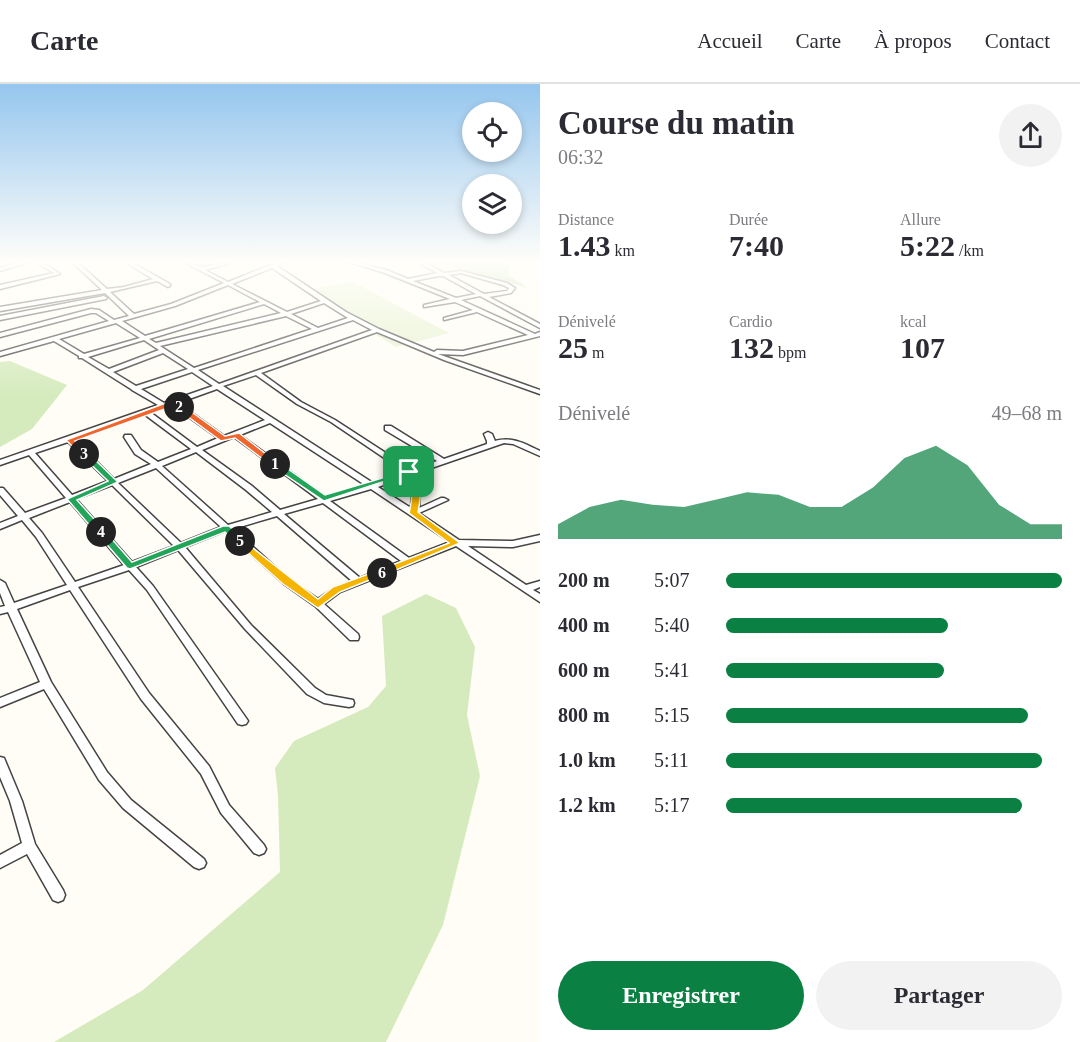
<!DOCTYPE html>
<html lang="fr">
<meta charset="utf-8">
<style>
:root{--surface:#fff;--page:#f2f2f3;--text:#2b2b33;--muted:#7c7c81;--line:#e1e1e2;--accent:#0b8043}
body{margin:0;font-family:Georgia,serif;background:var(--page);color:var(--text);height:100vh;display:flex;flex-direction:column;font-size:22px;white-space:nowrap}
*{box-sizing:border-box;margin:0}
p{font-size:20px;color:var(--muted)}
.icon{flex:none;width:33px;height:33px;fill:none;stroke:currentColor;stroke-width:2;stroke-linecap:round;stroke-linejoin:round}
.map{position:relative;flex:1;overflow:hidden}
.sheet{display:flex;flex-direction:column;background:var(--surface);width:540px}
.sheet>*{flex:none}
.tools{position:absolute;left:462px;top:18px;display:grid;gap:12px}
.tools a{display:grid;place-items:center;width:60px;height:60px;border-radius:50%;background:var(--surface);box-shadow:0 3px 9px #0003;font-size:30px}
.pin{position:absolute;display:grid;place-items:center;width:51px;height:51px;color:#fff;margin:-26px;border-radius:12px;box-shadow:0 3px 9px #0006}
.km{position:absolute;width:30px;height:30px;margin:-15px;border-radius:50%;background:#222;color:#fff;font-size:16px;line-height:30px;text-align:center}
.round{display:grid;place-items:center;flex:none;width:63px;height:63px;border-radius:32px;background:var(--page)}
.overview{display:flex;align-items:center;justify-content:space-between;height:102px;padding:0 18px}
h1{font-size:33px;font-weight:600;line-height:45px}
.metrics{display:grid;grid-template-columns:repeat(3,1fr);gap:9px;height:102px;padding:6px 18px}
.metrics div{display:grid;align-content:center}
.metrics b{font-size:30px;font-weight:600}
.metrics small{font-size:16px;font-weight:400}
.metrics p{font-size:16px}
.chart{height:168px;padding:12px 18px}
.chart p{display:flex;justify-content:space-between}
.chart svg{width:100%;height:108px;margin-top:6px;fill:var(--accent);opacity:.7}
.cta{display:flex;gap:12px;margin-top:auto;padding:12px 18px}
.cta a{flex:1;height:69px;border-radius:36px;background:var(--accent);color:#fff;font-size:24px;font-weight:600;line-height:69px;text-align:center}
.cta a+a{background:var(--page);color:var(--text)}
ul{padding:0 18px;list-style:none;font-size:20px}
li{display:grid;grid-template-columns:96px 72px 1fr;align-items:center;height:45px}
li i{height:15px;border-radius:8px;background:var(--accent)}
header{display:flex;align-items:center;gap:36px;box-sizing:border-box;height:84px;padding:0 30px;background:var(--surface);border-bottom:2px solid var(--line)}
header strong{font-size:28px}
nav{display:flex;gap:33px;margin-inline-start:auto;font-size:21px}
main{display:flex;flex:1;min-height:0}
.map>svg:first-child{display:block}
.green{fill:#d5ebbd}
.forest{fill:#b9dc9c}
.pitch{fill:#e6f2cf}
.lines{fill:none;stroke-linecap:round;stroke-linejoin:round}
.minor-casing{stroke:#444;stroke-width:3}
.minor{fill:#fff;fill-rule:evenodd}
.split-1{fill:#22a559;stroke:#fff;stroke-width:1.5}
.split-2{fill:#f0652b;stroke:#fff;stroke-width:1.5}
.split-3{fill:#f0652b;stroke:#fff;stroke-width:1.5}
.split-4{fill:#22a559;stroke:#fff;stroke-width:1.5}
.split-5{fill:#22a559;stroke:#fff;stroke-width:1.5}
.split-6{fill:#f5b400;stroke:#fff;stroke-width:1.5}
.split-7{fill:#f5b400;stroke:#fff;stroke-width:1.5}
</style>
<header>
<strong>Carte</strong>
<nav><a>Accueil</a><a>Carte</a><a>À propos</a><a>Contact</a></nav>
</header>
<main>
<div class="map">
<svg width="540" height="958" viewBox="0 0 540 958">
<rect width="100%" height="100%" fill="#fffdf5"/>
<!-- green -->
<g class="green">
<polygon points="10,277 67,301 32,345 0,363 0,278"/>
<polygon points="426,510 456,524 475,563 467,631 480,692 443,841 386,958 54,958 143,906 280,788 278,712 275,684 294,657 368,623 386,602 382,532"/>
</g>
<!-- forest -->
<polygon class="forest" points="425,178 503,178 510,183 508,191 528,204 442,180 429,182"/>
<!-- pitch -->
<polygon class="pitch" points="351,197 449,249 396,263 304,207"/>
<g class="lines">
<!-- minor casing -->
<g class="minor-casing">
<g id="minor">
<polygon points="20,178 28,178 0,187 0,184"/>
<polygon points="36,178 42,178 60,190 0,205 0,201 54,189"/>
<path d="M72,178h5l30,27 17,-2 29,-8 -28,-17h6l39,22v2l-2,1 -11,-6 -47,11 24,22 37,-10 53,-21 -40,-21c7,0 13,5 19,5 11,-1 20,-5 31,-5l-29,8 23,12 50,-20h7l-8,4 69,46 33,17 55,23 3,-2 26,1 65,-16 -51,-23 -33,8v-2l29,-8 -18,-8 -31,5v-2l26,-6 -65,-26 -36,-11h8l32,9 19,8 29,-6 -19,-11h6l20,11 17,-2 46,12 8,5 -4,5 -22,4 51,27v4l-2,-1 -58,-31 -19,4 74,34 5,-2v4l-77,19 -25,-1 102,36v4l-96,-34 -67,-28 -116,41 40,29 34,18 77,50 25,-9 -52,-31v-4h6l53,33 43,-15v-3l-3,-7 4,-2 4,2 3,7c17,-5 30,3 45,10v5l-27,-12 -9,-1 -90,31 6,18 -1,16 22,-10h3l4,2 -29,13 40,27 54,1 27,-6v6l-27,6 -45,-1 58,39 14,-4v6l-7,3 7,4v8l-84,-56 -116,46 -16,12 34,30 1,3 -1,3h-8l-35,-34 -31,-22 -59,-53 -40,16 66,78 64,63 11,7 27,5 1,3 -1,3 -4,1 -25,-4 -17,-9 -62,-65 -67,-79 -42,17 17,19 93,132 2,3 -2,3 -4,1 -4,-1 -91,-134 -18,-20 -51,17 71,106 60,73 20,39 35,40 2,4 -2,4 -5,2 -5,-2 -33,-40 -20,-39 -60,-75 -71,-109 -53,19 34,73 56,90 24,28 73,59 2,4 -2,4 -5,2 -5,-2 -71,-59 -24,-28 -55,-91 -44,18v-9l40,-16 -32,-70 -8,2v-7l5,-1 -5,-13v-13l5,3 9,20 53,-18 -31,-48 -14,-17 -22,9v-6l18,-7 -18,-21v-7h3l22,25 41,-15 -37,-43 -29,10v-5l158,-55 -26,-15 -1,-1 -49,-31h-3v-2l-25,-15 -54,15v-4l109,-31 -13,-8h-5l-91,24v-4l91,-24 8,1 15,10 15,-4 -24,-23 -105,18v-4l102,-17zM272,184l49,33 -34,11 -55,-28zM461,189l42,12 6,3 -2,3 -23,3 -35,-19zM439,192h4l33,18 -20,4 -43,-17zM228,201l32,17 -115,34 -23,-15 53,-15zM324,219l24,15 -30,10 -27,-14zM264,220l17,9 -125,30 -7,-4zM286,232l26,13 -118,39 -34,-22zM353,236l19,10 -153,54 -21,-14zM116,239l24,15 -56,16 -25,-15zM144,256l15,10 -50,19 -21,-12zM163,269l25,16 -52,17 -23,-14zM192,288l21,14 -49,17 -23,-14zM256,291l41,29 34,18 74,50 -32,11 -150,-97zM217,305l48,31 -41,16 -46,-33zM172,321l46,33 -21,9 -47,-35zM144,330l47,35 -33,13 -17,-12 -10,-15h-6l-1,2 11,17 16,10 -37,15 -40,-40zM270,339l95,62 -40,12 -85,-62zM234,353l84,62 -38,11 -28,-24 -50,-36zM68,358l40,39 -36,14 -37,-42zM196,368l50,38 26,22 -44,13 -66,-59zM156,384l65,59 -40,16 -63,-60zM407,392l5,16 -1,16 -33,-21zM112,401l62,61 -42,16 -56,-63zM371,405l79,53 -41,16 -79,-57zM70,418l54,63 -49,17 -33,-49 -13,-15zM323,419l78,58 -41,17 -76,-64zM277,432l75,65 -18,7 -16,11 -28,-19 -57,-51z"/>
<polygon points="104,212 107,214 106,215 0,236 0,232"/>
<polygon points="0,673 4,674 22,717 35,760 63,806 65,811 63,816 58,818 53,816 27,770 0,784 0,771 22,759 10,717 0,693"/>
</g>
</g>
<!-- minor -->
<use href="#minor" class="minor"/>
</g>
<!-- sky -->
<linearGradient id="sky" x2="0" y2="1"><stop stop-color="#95c6ee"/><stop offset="0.57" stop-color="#fffefa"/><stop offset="1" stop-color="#fffefa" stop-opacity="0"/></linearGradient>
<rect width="540" height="312" fill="url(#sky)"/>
<!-- split-1 -->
<polygon class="split-1" points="272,378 278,378 325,411 406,387 413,388 324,417 272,382"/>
<!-- split-2 -->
<polygon class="split-2" points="176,321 182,321 225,352 239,349 279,380 272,382 235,354 221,357 176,324"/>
<!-- split-3 -->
<polygon class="split-3" points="171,317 176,317 183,323 179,325 173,322 75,357 87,368 87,371 81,371 66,356"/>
<!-- split-4 -->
<polygon class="split-4" points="81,368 87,368 118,398 77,416 104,446 104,450 97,450 67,415 108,397 81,371"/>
<!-- split-5 -->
<polygon class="split-5" points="223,442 229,442 243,455 243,459 237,459 225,448 130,485 127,484 96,448 104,446 132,478"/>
<!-- split-6 -->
<polygon class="split-6" points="240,454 318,515 333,503 382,485 387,489 340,508 318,524 283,500 237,459 235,457"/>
<!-- split-7 -->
<path class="split-7" d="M409,386l3,1c9,14 10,24 6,41l42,31 -78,33 -5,-3 2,-3 70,-27 -40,-30c4,-16 4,-26 -4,-41z"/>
</svg>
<div class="tools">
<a><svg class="icon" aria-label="locate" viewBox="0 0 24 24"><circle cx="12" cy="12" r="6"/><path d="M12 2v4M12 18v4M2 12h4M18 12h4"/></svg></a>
<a><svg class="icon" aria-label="layers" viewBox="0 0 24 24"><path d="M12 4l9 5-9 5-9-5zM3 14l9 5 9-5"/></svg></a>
</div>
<div class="pin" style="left:409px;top:388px;background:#1e9e55"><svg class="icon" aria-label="arrive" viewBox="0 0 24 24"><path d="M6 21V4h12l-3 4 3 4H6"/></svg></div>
<b class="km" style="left:275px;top:380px">1</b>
<b class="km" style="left:179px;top:323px">2</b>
<b class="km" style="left:84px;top:370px">3</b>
<b class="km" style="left:101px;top:448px">4</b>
<b class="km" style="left:240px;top:457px">5</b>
<b class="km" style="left:382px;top:489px">6</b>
</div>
<section class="sheet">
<div class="overview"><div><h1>Course du matin</h1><p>06:32</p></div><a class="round"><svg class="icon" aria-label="share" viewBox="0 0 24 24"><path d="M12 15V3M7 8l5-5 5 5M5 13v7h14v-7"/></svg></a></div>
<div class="metrics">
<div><p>Distance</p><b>1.43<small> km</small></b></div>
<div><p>Durée</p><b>7:40</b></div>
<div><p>Allure</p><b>5:22<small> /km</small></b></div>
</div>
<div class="metrics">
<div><p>Dénivelé</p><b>25<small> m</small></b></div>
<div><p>Cardio</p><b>132<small> bpm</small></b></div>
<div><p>kcal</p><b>107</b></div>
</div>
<div class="chart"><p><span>Dénivelé</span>49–68 m</p>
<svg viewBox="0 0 160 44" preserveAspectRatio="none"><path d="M0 44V38L10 31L20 28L30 30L40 31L50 28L60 25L70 26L80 31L90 31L100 23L110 11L120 6L130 14L140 30L150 38L160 38V44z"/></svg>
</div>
<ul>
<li><b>200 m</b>5:07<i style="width:100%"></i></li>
<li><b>400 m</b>5:40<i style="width:66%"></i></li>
<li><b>600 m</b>5:41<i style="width:65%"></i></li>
<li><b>800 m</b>5:15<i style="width:90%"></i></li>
<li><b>1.0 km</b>5:11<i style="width:94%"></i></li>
<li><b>1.2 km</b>5:17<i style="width:88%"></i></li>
</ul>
<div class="cta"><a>Enregistrer</a><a>Partager</a></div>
</section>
</main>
